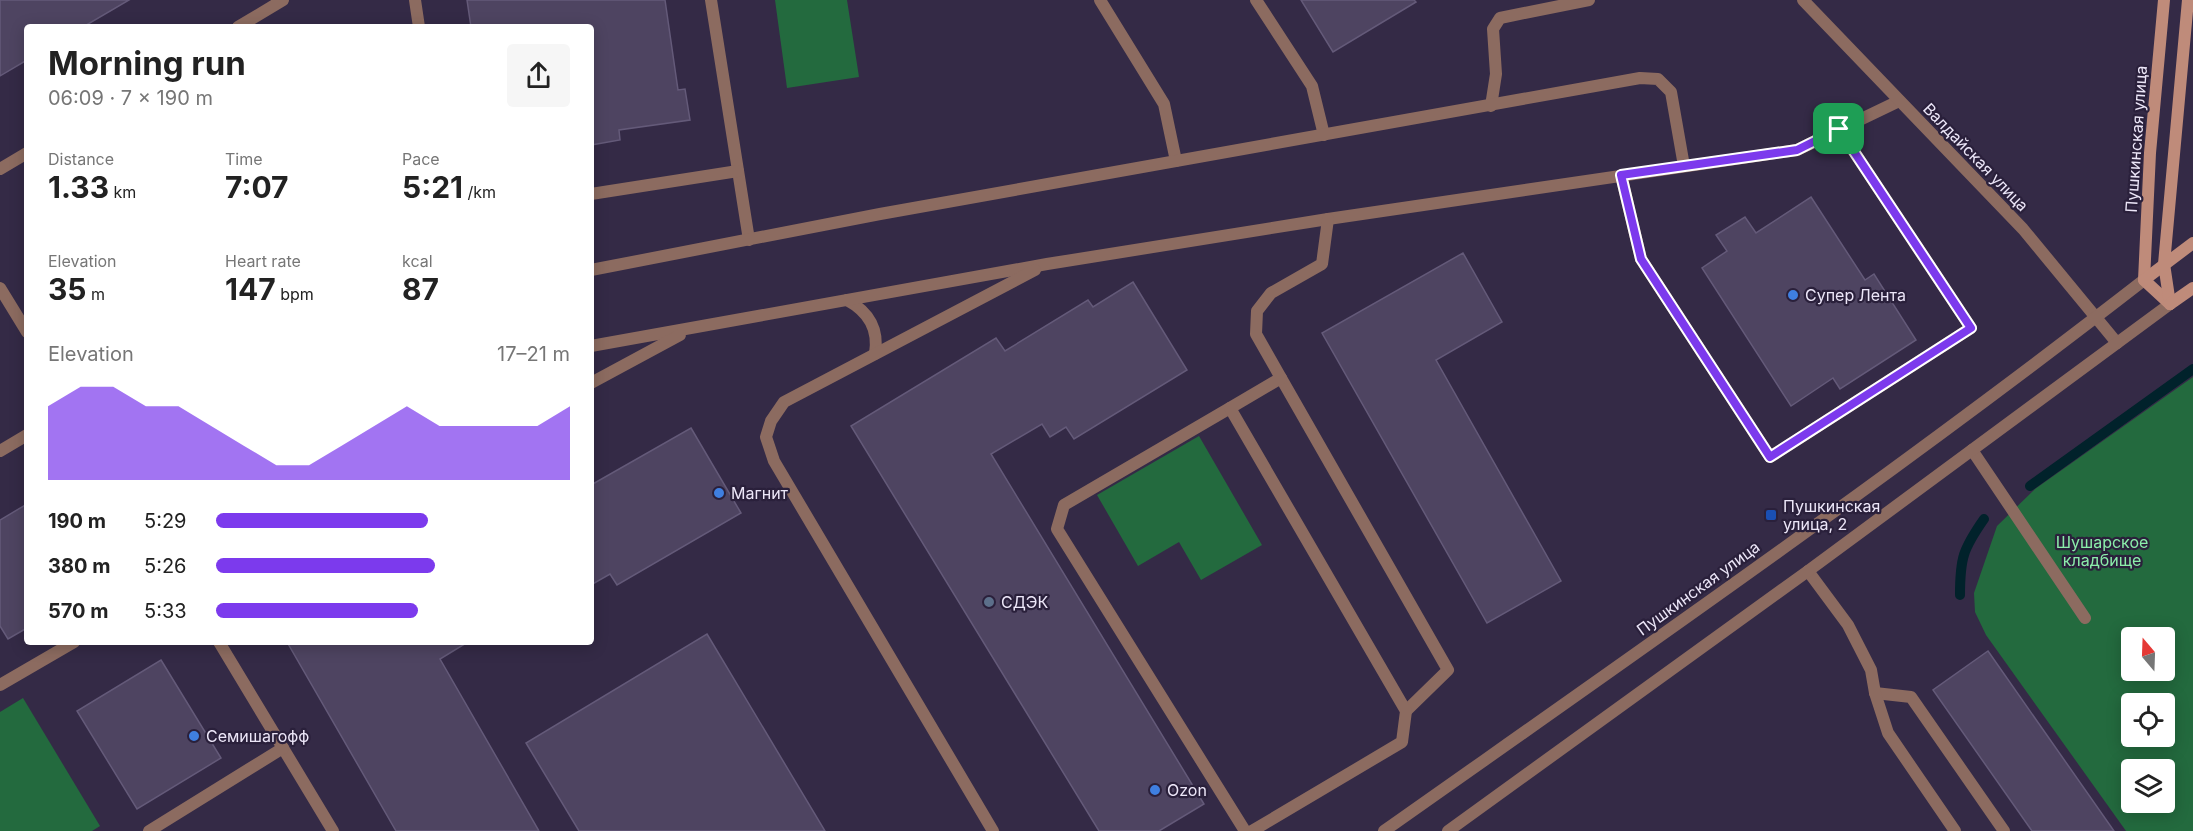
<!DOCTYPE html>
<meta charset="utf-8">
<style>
:root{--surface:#fff;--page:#f6f6f6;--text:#222;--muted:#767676;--accent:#7c3aed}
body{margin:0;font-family:Inter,sans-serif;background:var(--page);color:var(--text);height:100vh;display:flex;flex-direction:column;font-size:22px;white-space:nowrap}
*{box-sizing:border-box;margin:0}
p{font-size:20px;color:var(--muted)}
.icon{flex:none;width:33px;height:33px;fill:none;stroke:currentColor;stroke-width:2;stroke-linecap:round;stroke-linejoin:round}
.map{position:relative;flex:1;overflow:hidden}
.panel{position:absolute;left:24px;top:24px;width:570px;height:621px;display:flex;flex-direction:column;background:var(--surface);border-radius:6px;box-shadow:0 3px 15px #0003}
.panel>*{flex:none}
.needle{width:39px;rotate:341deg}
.controls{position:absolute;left:2121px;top:627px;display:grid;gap:12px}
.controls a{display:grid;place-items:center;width:54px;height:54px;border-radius:6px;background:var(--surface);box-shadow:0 3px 15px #0003;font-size:30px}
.pin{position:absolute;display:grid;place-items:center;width:51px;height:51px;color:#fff;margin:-26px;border-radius:12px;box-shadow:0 3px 9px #0006}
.round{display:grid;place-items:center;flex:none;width:63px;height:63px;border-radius:6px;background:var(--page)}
.summary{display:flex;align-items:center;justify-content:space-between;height:102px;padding:0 24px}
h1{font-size:33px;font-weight:700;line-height:45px}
.metrics{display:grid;grid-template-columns:repeat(3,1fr);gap:9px;height:102px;padding:6px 24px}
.metrics div{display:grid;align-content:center}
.metrics b{font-size:30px;font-weight:700}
.metrics small{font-size:16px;font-weight:400}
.metrics p{font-size:16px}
.chart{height:168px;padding:12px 24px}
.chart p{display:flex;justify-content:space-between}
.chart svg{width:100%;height:108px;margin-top:6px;fill:var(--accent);opacity:.7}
ul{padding:0 24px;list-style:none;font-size:20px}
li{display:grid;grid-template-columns:96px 72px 1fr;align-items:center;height:45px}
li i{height:15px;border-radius:8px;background:var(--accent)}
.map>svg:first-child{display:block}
.green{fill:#236a3e;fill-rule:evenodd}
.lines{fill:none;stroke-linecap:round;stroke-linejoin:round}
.stream{stroke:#01222b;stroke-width:10}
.building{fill:#4e4461;stroke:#645a79;stroke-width:1.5}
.lane{stroke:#8c6b60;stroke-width:12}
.street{stroke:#8c6b60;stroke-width:12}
.secondary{stroke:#bf8b7a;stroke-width:12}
.route-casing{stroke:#fff;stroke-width:12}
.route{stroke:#7c3aed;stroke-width:8}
.shop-dot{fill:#3f7fe0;stroke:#2a203b;stroke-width:2}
.transit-dot{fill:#1a4fb4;stroke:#2a203b;stroke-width:2}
.service-dot{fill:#5c6f8a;stroke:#2a203b;stroke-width:2}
.labels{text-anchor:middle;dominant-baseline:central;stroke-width:4.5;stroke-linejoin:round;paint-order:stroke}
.street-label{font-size:16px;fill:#ece6f8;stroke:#2a203b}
.poi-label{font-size:16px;fill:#ece6f8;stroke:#2a203b;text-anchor:start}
.park-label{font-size:16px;fill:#8bedaa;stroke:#2a203b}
</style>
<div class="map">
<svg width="2193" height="831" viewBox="0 0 2193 831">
<rect width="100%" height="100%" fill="#342a46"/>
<!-- green -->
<g class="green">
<polygon points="775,0 847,0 859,77 787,88"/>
<path d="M2193,377v454h-67l-140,-196 -11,-23 -1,-19 23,-67 38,-37zM2132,638h32v32h-32zM2132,704h32v32h-32zM2132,770h32v32h-32z"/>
<polygon points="1199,436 1262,545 1201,580 1179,542 1138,566 1097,495"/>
<polygon points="23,698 100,826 92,831 0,831 0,712"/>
</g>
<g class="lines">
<!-- stream -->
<g class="stream">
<polyline points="2030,486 2193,369"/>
<path d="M1960,595c0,-37 3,-46 24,-76"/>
</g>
</g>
<!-- building -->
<g class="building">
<polygon points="0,0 129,0 83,27 27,27 27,60 0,76"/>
<polygon points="467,0 665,0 678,90 685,89 690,120 619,130 620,140 591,145 591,27 471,27"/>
<polygon points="1301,0 1414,0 1416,2 1333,52"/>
<polygon points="1811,197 1865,280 1874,274 1916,340 1840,389 1833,378 1791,406 1702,268 1727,251 1716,235 1745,217 1756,233"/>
<polygon points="1463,253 1502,322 1436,360 1561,581 1487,623 1322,333"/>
<polygon points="1133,282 1187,370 1074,439 1066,427 1050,437 1042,424 991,454 1204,804 1159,831 1099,831 851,426 996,338 1005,351 1088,300 1093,307"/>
<polygon points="691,428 741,513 617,585 610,574 591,585 591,485"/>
<polygon points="27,504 27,628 8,639 0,626 0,520"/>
<polygon points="707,634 825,831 579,831 526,743"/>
<polygon points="287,642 468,642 440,659 539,831 396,831"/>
<polygon points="1988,651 2114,831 2032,831 1933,690"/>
<polygon points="161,660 221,758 137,809 77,711"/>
</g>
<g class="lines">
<!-- lane -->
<g class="lane">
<polyline points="415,0 419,27"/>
<polyline points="711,0 749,240"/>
<polyline points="1100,0 1164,104 1176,161"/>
<polyline points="1256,0 1312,86 1324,135"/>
<polyline points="1491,106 1496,74 1493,29 1500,18 1589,0"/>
<polyline points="1621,175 1641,259 1770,457 1971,328 1839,129"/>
<polyline points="591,194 738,171"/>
<polyline points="591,270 880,214 1640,78 1658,79 1671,92 1684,166"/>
<polyline points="0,288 27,332"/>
<path d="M847,300c22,12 32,29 28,54"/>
<polyline points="591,346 1047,264 1328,219 1797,150 1899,101"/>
<polyline points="1281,378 1448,670 1406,711"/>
<polyline points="591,383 680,335"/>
<polyline points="1230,408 1064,505 1057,529 1245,831"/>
<polyline points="1972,450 2085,618"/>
<polyline points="0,451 27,435"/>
<polyline points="219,642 333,831"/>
<polyline points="0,685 74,642"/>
<polyline points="1875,693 1911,697 2004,831"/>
<polyline points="149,831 283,748"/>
<polyline points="993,831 774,461 766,437 771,421 784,402 1035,270"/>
<polyline points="1252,831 1402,742 1406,711 1230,408 1281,378 1256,334 1257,311 1271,293 1322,264 1328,219"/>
</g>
<!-- street -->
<g class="street">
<polyline points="1803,0 2023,229 2117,343"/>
<polyline points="238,27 283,0"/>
<polyline points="0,169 27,153"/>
<polyline points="1808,571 1848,625 1871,670 1875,693 1888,733 1955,831"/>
<path d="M1384,831c255,-180 513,-359 760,-551"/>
<polyline points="1448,831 1808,571 2170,304"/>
</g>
<!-- secondary -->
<g class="secondary">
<polyline points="2164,0 2150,153 2144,280 2170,304"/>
<polyline points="2144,280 2193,243"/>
<polyline points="2170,304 2164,264 2188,0"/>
<polyline points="2170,304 2193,288"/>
</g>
</g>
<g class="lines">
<!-- route casing -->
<g class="route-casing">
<polygon id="route" points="1839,129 1971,328 1770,457 1641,259 1621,175 1797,150"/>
</g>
<!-- route -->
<use href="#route" class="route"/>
</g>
<!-- markers -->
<g class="shop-dot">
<circle cx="1793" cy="295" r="6"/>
<circle cx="719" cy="493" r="6"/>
<circle cx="194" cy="736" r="6"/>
<circle cx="1155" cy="790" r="6"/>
</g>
<rect class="transit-dot" x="1765" y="509" width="12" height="12" rx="3"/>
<circle class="service-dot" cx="989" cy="602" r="6"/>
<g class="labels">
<!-- street labels -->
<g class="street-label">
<text transform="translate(2136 139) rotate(-86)">Пушкинская улица</text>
<text transform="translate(1976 157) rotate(46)">Валдайская улица</text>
<text transform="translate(1698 588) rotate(-36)">Пушкинская улица</text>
</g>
<!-- poi labels -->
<g class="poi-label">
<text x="1805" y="295">Супер Лента</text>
<text x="731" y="493">Магнит</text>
<text x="1783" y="506">Пушкинская<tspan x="1783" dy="18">улица, 2</tspan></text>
<text x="1001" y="602">СДЭК</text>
<text x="206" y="736">Семишагофф</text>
<text x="1167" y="790">Ozon</text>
</g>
<!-- park labels -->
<g class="park-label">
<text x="2102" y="542">Шушарское<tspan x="2102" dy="18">кладбище</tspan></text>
</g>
</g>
</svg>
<div class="controls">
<a><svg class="needle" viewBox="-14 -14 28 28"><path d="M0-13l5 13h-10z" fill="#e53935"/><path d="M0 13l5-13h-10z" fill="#767676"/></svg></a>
<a><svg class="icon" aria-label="locate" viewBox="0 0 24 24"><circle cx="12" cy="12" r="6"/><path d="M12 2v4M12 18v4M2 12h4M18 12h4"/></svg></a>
<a><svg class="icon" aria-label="layers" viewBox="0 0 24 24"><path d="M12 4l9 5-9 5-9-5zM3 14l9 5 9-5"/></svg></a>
</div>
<div class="pin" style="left:1839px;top:129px;background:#1e9e55"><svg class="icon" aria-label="arrive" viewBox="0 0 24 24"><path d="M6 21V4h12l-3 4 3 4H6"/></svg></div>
<section class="panel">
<div class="summary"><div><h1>Morning run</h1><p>06:09 · 7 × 190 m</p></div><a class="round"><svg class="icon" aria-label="share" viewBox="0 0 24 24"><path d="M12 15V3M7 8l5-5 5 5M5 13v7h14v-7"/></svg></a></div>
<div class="metrics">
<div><p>Distance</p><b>1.33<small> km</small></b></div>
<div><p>Time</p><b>7:07</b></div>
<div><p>Pace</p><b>5:21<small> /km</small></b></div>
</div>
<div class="metrics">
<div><p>Elevation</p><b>35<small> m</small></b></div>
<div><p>Heart rate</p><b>147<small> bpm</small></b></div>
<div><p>kcal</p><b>87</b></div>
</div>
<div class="chart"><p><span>Elevation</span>17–21 m</p>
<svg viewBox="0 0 160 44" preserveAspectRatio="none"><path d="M0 44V14L10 6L20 6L30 14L40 14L50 22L60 30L70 38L80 38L90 30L100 22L110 14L120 22L130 22L140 22L150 22L160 14V44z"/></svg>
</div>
<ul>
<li><b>190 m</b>5:29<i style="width:60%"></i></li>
<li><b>380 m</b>5:26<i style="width:62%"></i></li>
<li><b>570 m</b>5:33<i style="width:57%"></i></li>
</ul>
</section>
</div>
